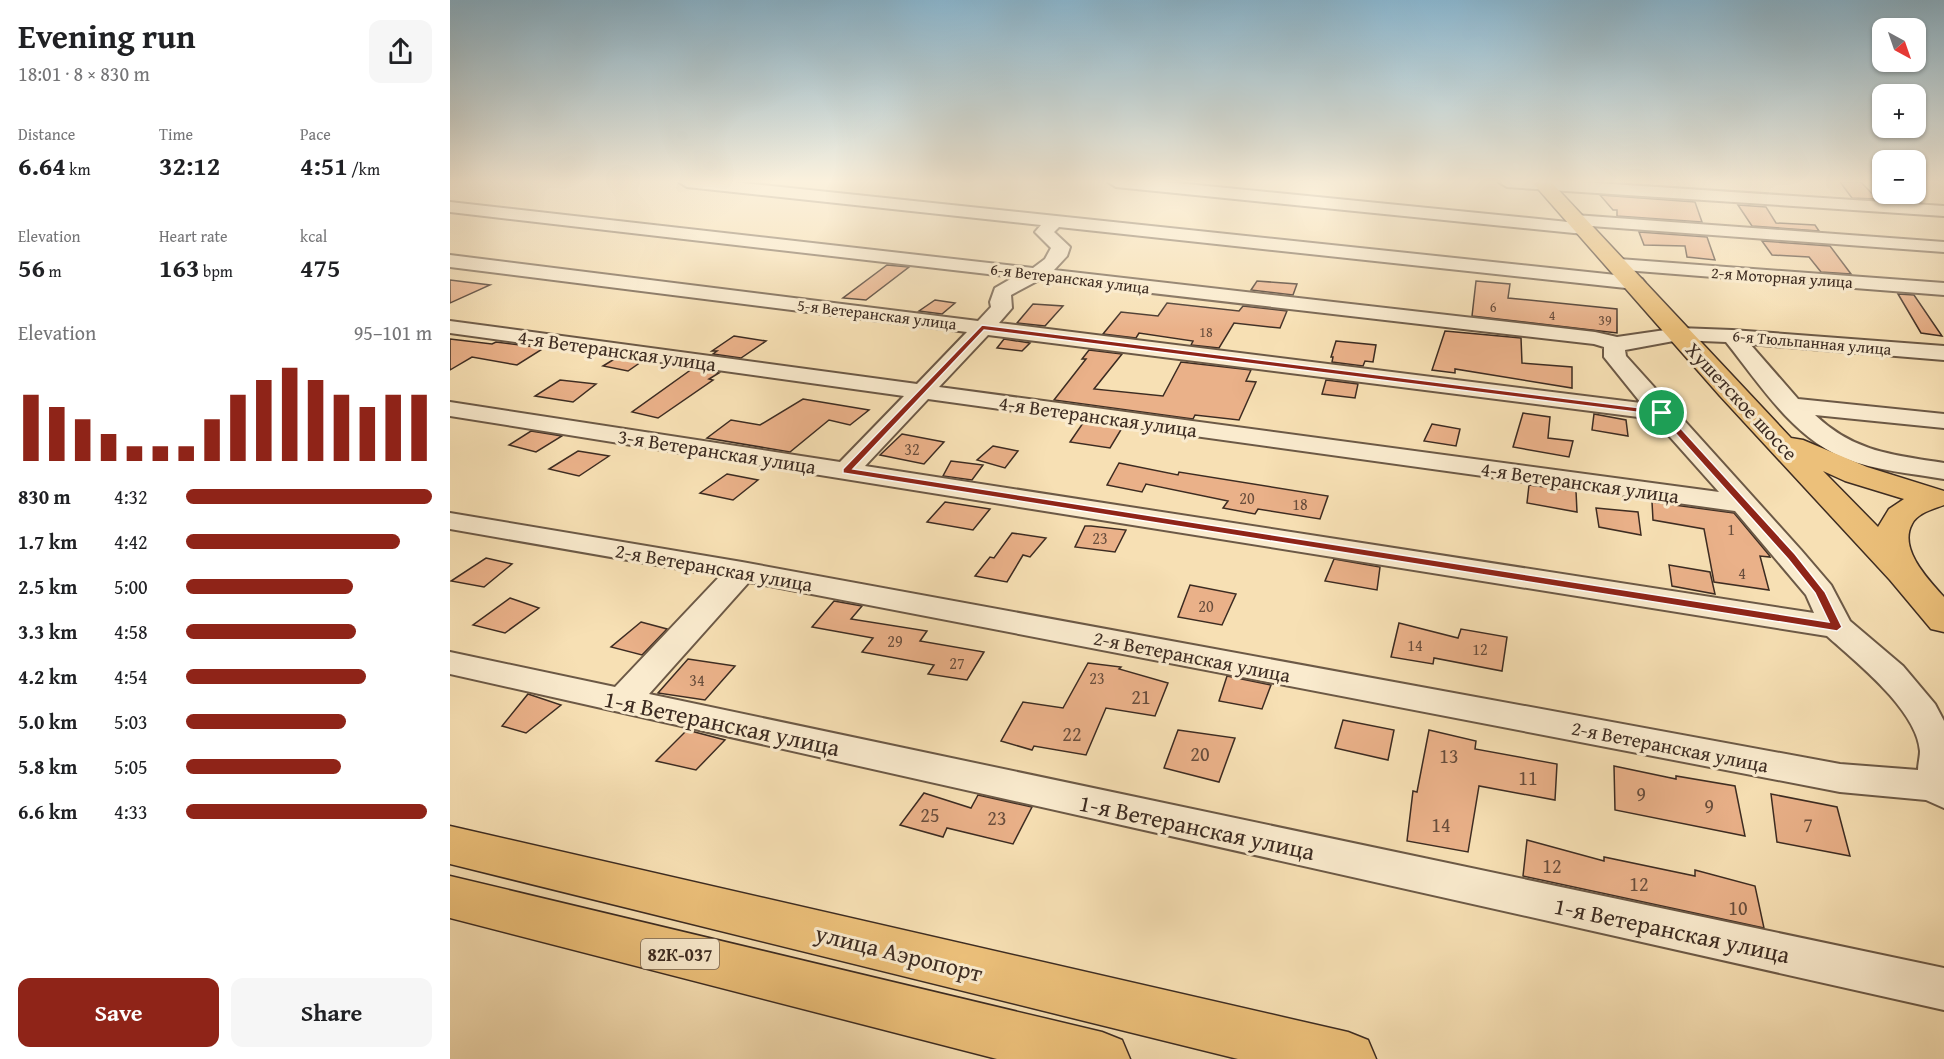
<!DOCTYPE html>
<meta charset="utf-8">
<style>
:root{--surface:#fff;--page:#f6f6f6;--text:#202124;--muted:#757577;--accent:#8f2418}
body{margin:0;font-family:"Gentium Book Plus",serif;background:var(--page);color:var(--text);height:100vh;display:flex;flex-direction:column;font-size:22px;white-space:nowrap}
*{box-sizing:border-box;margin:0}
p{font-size:20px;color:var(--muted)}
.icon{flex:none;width:33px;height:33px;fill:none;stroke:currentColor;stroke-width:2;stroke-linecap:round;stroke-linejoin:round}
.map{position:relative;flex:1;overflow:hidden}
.drawer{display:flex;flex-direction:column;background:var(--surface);width:450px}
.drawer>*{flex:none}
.needle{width:39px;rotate:140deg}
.tools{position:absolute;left:1422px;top:18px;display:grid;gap:12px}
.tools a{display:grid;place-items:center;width:54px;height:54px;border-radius:12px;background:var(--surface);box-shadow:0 2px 4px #0004;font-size:30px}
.pin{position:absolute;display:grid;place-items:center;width:51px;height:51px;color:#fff;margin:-26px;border:3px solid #fff;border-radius:50%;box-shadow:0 2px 6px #0007}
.round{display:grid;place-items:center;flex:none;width:63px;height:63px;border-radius:12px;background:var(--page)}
.overview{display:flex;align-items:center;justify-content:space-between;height:102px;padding:0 18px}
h1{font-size:33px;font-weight:700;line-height:45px}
.figures{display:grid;grid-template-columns:repeat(3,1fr);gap:9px;height:102px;padding:6px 18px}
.figures div{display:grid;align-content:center}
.figures b{font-size:26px;font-weight:700}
.figures small{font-size:16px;font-weight:400}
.figures p{font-size:16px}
.chart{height:168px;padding:12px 18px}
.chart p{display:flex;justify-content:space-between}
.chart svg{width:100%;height:108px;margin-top:6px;stroke:var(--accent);stroke-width:6}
.primary-button{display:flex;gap:12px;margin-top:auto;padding:12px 18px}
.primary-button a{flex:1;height:69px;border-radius:12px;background:var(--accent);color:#fff;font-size:24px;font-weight:700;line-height:69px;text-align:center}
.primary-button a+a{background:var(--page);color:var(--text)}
ul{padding:0 18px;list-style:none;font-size:20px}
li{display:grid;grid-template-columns:96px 72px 1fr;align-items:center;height:45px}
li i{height:15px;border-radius:8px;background:var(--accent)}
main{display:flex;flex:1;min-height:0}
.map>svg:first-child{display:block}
.building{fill:#eab189;stroke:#3d2c22;stroke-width:1.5}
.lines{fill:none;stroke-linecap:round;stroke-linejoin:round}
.minor-casing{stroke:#6c5946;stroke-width:4}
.major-casing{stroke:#3d2c22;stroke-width:3}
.minor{fill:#faebce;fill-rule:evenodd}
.major{fill:#ecc07a;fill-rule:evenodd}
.route{fill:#8f2418;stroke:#fff;stroke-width:1.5;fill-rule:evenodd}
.labels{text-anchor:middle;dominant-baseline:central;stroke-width:6;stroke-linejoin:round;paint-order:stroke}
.far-number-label{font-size:14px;fill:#684d3c}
.far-street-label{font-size:16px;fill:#3d2c22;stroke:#faebce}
.number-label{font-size:16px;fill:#684d3c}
.shield{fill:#faebce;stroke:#766556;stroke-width:1.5}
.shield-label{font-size:18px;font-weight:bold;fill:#3d2c22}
.street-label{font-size:20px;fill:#3d2c22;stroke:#faebce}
.near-number-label{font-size:20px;fill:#684d3c}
.near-street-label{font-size:24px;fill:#3d2c22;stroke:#faebce}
</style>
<main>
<section class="drawer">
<div class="overview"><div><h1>Evening run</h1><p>18:01 · 8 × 830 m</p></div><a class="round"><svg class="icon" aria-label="share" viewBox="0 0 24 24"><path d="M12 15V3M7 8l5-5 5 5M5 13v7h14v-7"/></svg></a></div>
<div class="figures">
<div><p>Distance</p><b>6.64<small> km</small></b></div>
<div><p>Time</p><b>32:12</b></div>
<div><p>Pace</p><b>4:51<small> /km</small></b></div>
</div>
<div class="figures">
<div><p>Elevation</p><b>56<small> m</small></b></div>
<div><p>Heart rate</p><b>163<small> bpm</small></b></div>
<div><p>kcal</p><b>475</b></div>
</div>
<div class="chart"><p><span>Elevation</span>95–101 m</p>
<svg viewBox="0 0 160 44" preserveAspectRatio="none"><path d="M5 44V17M15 44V22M25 44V27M35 44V33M45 44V38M55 44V38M65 44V38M75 44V27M85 44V17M95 44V11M105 44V6M115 44V11M125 44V17M135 44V22M145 44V17M155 44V17"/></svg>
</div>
<ul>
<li><b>830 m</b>4:32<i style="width:100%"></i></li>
<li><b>1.7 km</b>4:42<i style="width:87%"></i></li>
<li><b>2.5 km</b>5:00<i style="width:68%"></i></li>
<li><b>3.3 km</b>4:58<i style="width:69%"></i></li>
<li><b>4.2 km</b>4:54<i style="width:73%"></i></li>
<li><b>5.0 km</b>5:03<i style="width:65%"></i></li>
<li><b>5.8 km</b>5:05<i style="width:63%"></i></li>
<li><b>6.6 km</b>4:33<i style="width:98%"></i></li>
</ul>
<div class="primary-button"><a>Save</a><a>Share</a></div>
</section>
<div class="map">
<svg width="1494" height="1059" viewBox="0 0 1494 1059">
<rect width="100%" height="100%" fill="#f7e0b4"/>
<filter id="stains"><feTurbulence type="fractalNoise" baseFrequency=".00333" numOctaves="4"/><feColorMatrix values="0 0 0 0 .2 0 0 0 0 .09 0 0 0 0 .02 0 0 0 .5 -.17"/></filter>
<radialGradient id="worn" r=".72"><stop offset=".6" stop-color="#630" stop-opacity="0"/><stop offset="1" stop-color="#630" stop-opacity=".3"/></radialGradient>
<!-- building -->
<g class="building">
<polygon points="1390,182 1411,182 1427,199 1402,198"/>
<polygon points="1150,195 1245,202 1252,222 1167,216 1167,210 1163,210"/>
<polygon points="1288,205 1316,207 1326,223 1365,225 1369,231 1302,226"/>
<polygon points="1189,232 1257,237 1265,260 1237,257 1235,246 1194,245"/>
<polygon points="1312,241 1380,246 1401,274 1371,272 1359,257 1322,255"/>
<polygon points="437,265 459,267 416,300 393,298"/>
<polygon points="0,280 40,285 0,303"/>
<polygon points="807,281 847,284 843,295 801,290"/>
<polygon points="1026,281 1060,284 1058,298 1167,309 1167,333 1022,316"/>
<polygon points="1448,294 1464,295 1492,336 1471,333"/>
<polygon points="485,300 505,303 492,314 469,311"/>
<polygon points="717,303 789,311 793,306 837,311 830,328 784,323 769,348 741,345 743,341 689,333 686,338 653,334 671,312 708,316"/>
<polygon points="583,304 613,306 595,326 567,323"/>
<polygon points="995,331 1071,338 1072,363 1122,367 1122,388 1005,369 1005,373 982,370"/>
<polygon points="284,336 316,341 291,358 263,354 267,351 262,351"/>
<polygon points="0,339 42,344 46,342 94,348 67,365 22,357 0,370"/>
<polygon points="554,339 580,343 572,351 547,348"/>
<polygon points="886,341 926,345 923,362 915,361 913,366 882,362 883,357 881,357"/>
<polygon points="639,350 672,354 644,389 713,396 731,362 801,370 796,381 806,382 789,420 745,415 743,419 604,400 636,359 632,359"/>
<polygon points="166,358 191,362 178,371 153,366"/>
<polygon points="242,369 269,373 259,379 263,380 208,418 182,412"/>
<polygon points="110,380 146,384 123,402 85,396"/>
<polygon points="876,380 908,384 905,398 872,394"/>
<polygon points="353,399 419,410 400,425 379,420 340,452 257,438 281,420 310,425"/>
<polygon points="1073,413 1100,417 1098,438 1123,441 1119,457 1063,447"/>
<polygon points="1144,414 1176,420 1178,436 1142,430"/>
<polygon points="633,423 672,428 660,448 620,442"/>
<polygon points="982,424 1010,429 1006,446 974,441"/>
<polygon points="81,431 112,436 86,452 59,445"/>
<polygon points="452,434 494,442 474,464 430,455"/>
<polygon points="543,446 568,451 555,468 527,460"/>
<polygon points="128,451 159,456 129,476 99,469"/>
<polygon points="501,461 533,465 522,480 493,476"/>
<polygon points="669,463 728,475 729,472 878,496 870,519 808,509 805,514 773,508 778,501 696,484 692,492 657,485"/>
<polygon points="277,474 308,480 283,500 250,493"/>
<polygon points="1079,485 1126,491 1127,512 1077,503"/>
<polygon points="495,502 540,509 523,530 477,522"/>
<polygon points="1202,502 1284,513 1319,555 1320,557 1310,556 1319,590 1264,582 1254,529 1203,520"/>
<polygon points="1146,508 1188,512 1191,535 1149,527"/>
<polygon points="635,526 641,526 676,530 665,552 625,547"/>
<polygon points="562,533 596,538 580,557 573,555 557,582 525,576 540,557 544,558"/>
<polygon points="36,558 62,564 34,587 1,581"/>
<polygon points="884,559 930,567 927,590 875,581"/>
<polygon points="1219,565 1260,572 1265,594 1222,586"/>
<polygon points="740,585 786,594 772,625 728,617"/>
<polygon points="60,598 89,608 55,633 23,625"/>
<polygon points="384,601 412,606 401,619 477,631 470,641 534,652 517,680 478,674 484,665 412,652 423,638 362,627"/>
<polygon points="191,622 217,629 192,655 161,647"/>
<polygon points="949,623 1008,638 1011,629 1057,637 1052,671 984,658 983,664 941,657"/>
<polygon points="238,659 285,666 255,700 208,693"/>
<polygon points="638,663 671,667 669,669 718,683 705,716 656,708 636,755 584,746 582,750 551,741 573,702 613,708"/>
<polygon points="777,676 821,685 812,709 769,701"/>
<polygon points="78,694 111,705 76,733 52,726"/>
<polygon points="893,720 944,730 938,760 885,748"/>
<polygon points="237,730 275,740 246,770 206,761"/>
<polygon points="728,730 785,738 769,782 714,768"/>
<polygon points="979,730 1026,741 1025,749 1107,764 1105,800 1029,786 1018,852 957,841 963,791 967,792"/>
<polygon points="1164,766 1226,779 1226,776 1285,786 1295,836 1165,810"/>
<polygon points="474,793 521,808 528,795 582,807 563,844 497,828 493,837 450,825"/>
<polygon points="1321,794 1387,807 1400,856 1327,842"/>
<polygon points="1077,840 1154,861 1154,857 1245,876 1245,870 1305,886 1314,928 1073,876"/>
</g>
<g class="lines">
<!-- minor casing -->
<g class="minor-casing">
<g id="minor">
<path d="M229,182h55l901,95 7,2 3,4 -3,4 -7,2 -576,-62 -5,5 16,15 -3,9 -13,14 541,62 22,5 62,-9 53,2 212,16v14l-194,-16 48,55 146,15v14l-129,-13c39,37 78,40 129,48v16c-33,-6 -68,-8 -100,-21 -51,-20 -85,-75 -118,-116l-47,-2 -54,10 1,6 175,194 30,35 19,36 53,45 32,38 9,17v87l-18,-8 -86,-8 -1091,-210 -100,112 1295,274v42l-1494,-336v-22l165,35 105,-111 -270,-47v-16l292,49 1098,202 78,6c0,-6 2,-13 2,-19 -3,-41 -64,-89 -93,-115l-1377,-220v-14l390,60 64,-66 -454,-63v-12l467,63 50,-52 -517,-65v-12l528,66 13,-14 -1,-5 5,-14 19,-11 -564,-65v-10l583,66 12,-9 6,-11 -16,-16 6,-7 -354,-38zM589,280l555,64 10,3v10l37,46 -642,-80 13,-15 -1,-13zM538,335l666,84 65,73 -780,-105zM478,399l807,112 71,84 8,18 -949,-147z"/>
<polygon points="658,182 716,182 1118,222 1116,220 1119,216 1125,215 1494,242 1494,252 1141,226 1143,229 1140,233 1134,234 666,187"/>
<polygon points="1049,182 1132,182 1494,206 1494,216 1057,187"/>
<polygon points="1169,259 1494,283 1494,295 1162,269 1160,265 1162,261"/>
</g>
</g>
<!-- major casing -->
<g class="major-casing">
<g id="major">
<path d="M1082,182h19l240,256 12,2 64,27 77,24v14c-10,4 -27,8 -32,19 -14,25 17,56 32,73v35l-13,-3 -41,-49 -170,-184zM1373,471l22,10 59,18 -15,10 -11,18z"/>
<polygon points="0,826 898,1032 918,1040 926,1059 788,1059 0,864"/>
<polygon points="0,876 652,1032 672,1040 680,1059 547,1059 0,918"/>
</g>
</g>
<!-- minor -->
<use href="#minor" class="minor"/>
<!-- major -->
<use href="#major" class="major"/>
</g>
<!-- sky -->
<linearGradient id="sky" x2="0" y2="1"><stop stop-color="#8ab8d2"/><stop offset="0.55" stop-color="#fbf1dd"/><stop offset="1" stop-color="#fbf1dd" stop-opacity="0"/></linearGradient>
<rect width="1494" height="330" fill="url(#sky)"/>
<!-- route -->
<path class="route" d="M532,325l683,86 130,143 30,38 17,35 -5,4 -994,-158v-4zM534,330l675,85 129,144 27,34 14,29 -976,-153z"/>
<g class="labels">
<!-- far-number labels -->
<g class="far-number-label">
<text x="1043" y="307">6</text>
<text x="1102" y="315">4</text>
<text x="1155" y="320">39</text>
<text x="756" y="332">18</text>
</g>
<!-- far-street labels -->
<g class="far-street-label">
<text transform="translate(1332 277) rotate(4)">2-я Моторная улица</text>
<text transform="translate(620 278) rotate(7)">6-я Ветеранская улица</text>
<text transform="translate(427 314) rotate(7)">5-я Ветеранская улица</text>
<text transform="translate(1362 342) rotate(5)">6-я Тюльпанная улица</text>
</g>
<!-- number labels -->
<g class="number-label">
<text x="462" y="449">32</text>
<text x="797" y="498">20</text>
<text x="850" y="504">18</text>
<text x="1281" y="529">1</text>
<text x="650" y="538">23</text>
<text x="1292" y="573">4</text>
<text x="756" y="606">20</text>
<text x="445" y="641">29</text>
<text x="965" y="645">14</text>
<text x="1030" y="649">12</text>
<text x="507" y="663">27</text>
<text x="647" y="678">23</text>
<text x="247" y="680">34</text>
</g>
<!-- shield labels -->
<rect class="shield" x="191" y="939" width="78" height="30" rx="4.5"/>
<g class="shield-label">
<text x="230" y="954">82К-037</text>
</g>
<!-- street labels -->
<g class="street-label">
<text transform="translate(167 350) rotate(8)">4-я Ветеранская улица</text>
<text transform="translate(1292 401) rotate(47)">Хушетское шоссе</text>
<text transform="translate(648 416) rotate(8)">4-я Ветеранская улица</text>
<text transform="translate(267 451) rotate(9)">3-я Ветеранская улица</text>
<text transform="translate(1130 482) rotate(8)">4-я Ветеранская улица</text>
<text transform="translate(264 567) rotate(10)">2-я Ветеранская улица</text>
<text transform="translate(742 656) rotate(11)">2-я Ветеранская улица</text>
<text transform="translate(1220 746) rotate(11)">2-я Ветеранская улица</text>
</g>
<!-- near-number labels -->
<g class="near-number-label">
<text x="691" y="696">21</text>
<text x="622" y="733">22</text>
<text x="750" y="753">20</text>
<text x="999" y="755">13</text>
<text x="1078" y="777">11</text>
<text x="1191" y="793">9</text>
<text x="1259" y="805">9</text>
<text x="480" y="814">25</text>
<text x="547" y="817">23</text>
<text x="991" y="824">14</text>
<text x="1358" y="824">7</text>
<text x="1102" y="865">12</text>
<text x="1189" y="883">12</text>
<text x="1288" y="907">10</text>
</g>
<!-- near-street labels -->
<g class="near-street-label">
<text transform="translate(272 723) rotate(12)">1-я Ветеранская улица</text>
<text transform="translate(747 827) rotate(12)">1-я Ветеранская улица</text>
<text transform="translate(1222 930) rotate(12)">1-я Ветеранская улица</text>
<text transform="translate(449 953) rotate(14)">улица Аэропорт</text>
</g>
</g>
<rect width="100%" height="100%" filter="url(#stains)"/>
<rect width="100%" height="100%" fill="url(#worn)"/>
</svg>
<div class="tools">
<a><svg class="needle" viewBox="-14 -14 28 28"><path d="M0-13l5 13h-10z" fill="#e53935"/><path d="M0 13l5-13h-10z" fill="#757577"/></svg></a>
<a>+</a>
<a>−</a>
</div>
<div class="pin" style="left:1212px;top:413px;background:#1e9e55"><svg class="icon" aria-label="arrive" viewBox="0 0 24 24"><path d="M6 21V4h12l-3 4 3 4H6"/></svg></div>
</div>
</main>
